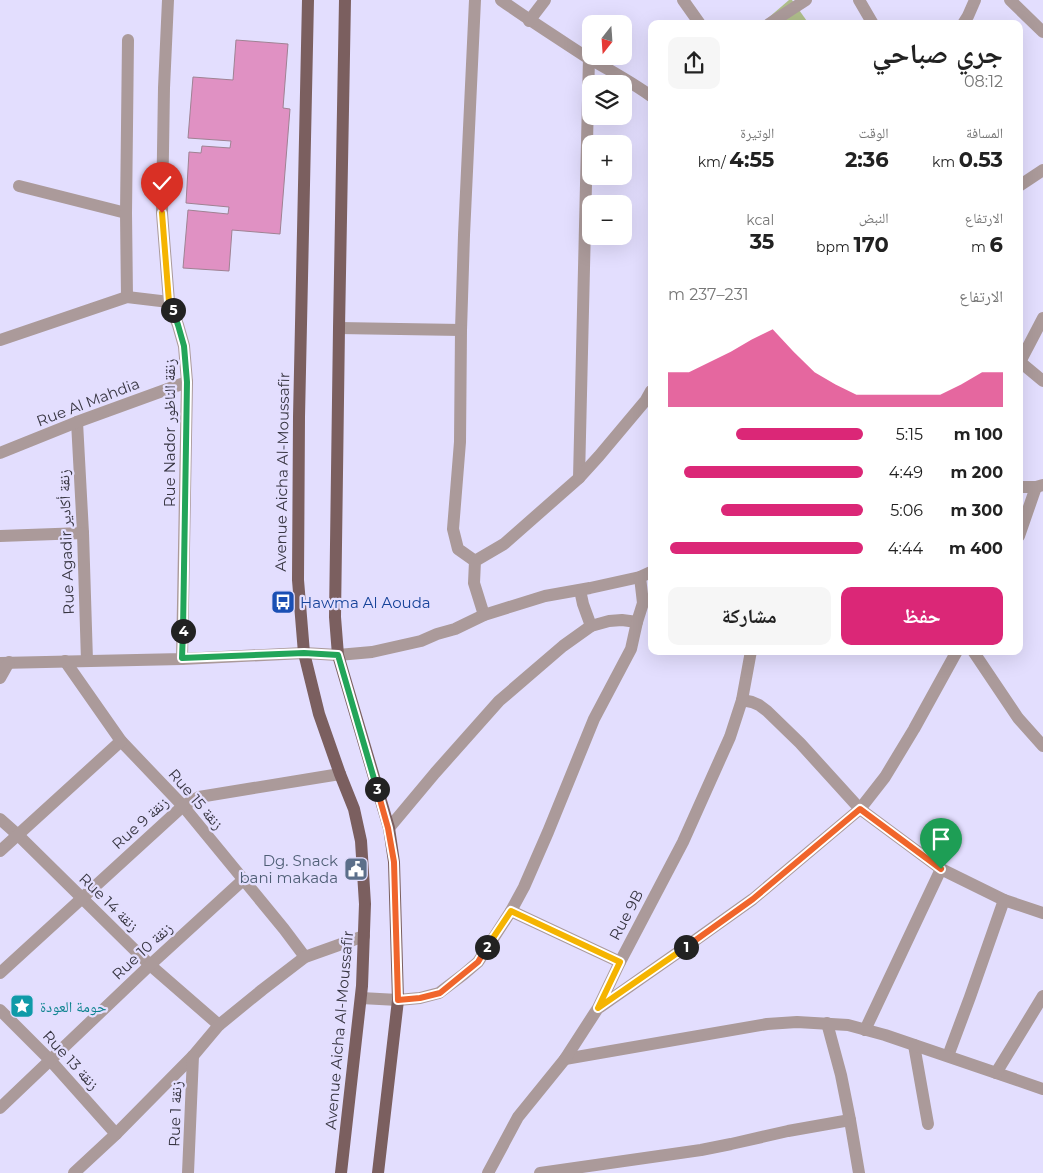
<!DOCTYPE html>
<html lang="ar">
<meta charset="utf-8">
<style>
:root{--surface:#fff;--page:#f6f6f6;--text:#222;--muted:#767676;--accent:#db2777}
body{margin:0;font-family:Montserrat,"Noto Naskh Arabic",sans-serif;background:var(--page);color:var(--text);direction:rtl;height:100vh;display:flex;flex-direction:column;font-size:19px;white-space:nowrap}
*{box-sizing:border-box;margin:0}
p{font-size:16px;color:var(--muted)}
.icon{flex:none;width:28px;height:28px;fill:none;stroke:currentColor;stroke-width:2;stroke-linecap:round;stroke-linejoin:round}
.map{position:relative;flex:1;overflow:hidden;direction:ltr}
.side{position:absolute;left:648px;top:20px;width:375px;height:635px;display:flex;flex-direction:column;background:var(--surface);border-radius:10px;box-shadow:0 5px 20px #0002;direction:rtl}
.side>*{flex:none}
.needle{width:32px;rotate:197deg}
.controls{position:absolute;left:582px;top:15px;display:grid;gap:10px}
.controls a{display:grid;place-items:center;width:50px;height:50px;border-radius:10px;background:var(--surface);box-shadow:0 5px 20px #0002;font-size:25px}
.pin{position:absolute;display:grid;place-items:center;width:42px;height:42px;color:#fff;margin:-51px -21px;border-radius:50% 50% 50% 0;rotate:-45deg;box-shadow:0 0 5px #0007}
.pin .icon{rotate:45deg}
.km{position:absolute;width:25px;height:25px;margin:-12px;border-radius:50%;background:#222;color:#fff;font-size:14px;line-height:25px;text-align:center}
.round{display:grid;place-items:center;flex:none;width:52px;height:52px;border-radius:10px;background:var(--page)}
.headline{display:flex;align-items:center;justify-content:space-between;height:85px;padding:0 20px}
h1{font-size:28px;font-weight:700;line-height:38px}
.figures{display:grid;grid-template-columns:repeat(3,1fr);gap:8px;height:85px;padding:5px 20px}
.figures div{display:grid;align-content:center}
.figures b{font-size:21px;font-weight:700}
.figures small{font-size:14px;font-weight:400}
.figures p{font-size:14px}
.chart{height:140px;padding:10px 20px}
.chart p{display:flex;justify-content:space-between}
.chart svg{width:100%;height:90px;margin-top:5px;fill:var(--accent);opacity:.7}
.action{display:flex;gap:10px;margin-top:auto;padding:10px 20px}
.action a{flex:1;height:58px;border-radius:10px;background:var(--accent);color:#fff;font-size:20px;font-weight:700;line-height:58px;text-align:center}
.action a+a{background:var(--page);color:var(--text)}
ul{padding:0 20px;list-style:none;font-size:16px}
li{display:grid;grid-template-columns:80px 60px 1fr;align-items:center;height:38px}
li i{height:12px;border-radius:6px;background:var(--accent)}
.map>svg:first-child{display:block}
.green{fill:#aebd8a}
.building{fill:#e091c3;stroke:#9f8293}
.lines{fill:none;stroke-linecap:round;stroke-linejoin:round}
.minor{stroke:#ab9a9a;stroke-width:12}
.major{stroke:#7b5f5f;stroke-width:12}
.split-1-casing{stroke:#fff;stroke-width:10}
.split-2-casing{stroke:#fff;stroke-width:10}
.split-3-casing{stroke:#fff;stroke-width:10}
.split-4-casing{stroke:#fff;stroke-width:10}
.split-5-casing{stroke:#fff;stroke-width:10}
.split-6-casing{stroke:#fff;stroke-width:10}
.split-1{stroke:#f0652b;stroke-width:6}
.split-2{stroke:#f5b400;stroke-width:6}
.split-3{stroke:#f0652b;stroke-width:6}
.split-4{stroke:#22a559;stroke-width:6}
.split-5{stroke:#22a559;stroke-width:6}
.split-6{stroke:#f5b400;stroke-width:6}
.labels{text-anchor:middle;dominant-baseline:central;stroke-width:4.5;stroke-linejoin:round;paint-order:stroke}
.street-label{font-size:15px;fill:#373541;stroke:#e3defe}
.transit-label{font-size:15px;fill:#164399;stroke:#e3defe;text-anchor:start}
.service-label{font-size:15px;fill:#4e5e75;stroke:#e3defe;text-anchor:end}
.culture-label{font-size:15px;fill:#0d838f;stroke:#e3defe;text-anchor:start}
</style>
<div class="map">
<svg width="1043" height="1173" viewBox="0 0 1043 1173">
<rect width="100%" height="100%" fill="#e3defe"/>
<!-- green -->
<polygon class="green" points="789,0 792,0 809,24 761,24"/>
<!-- building -->
<polygon class="building" points="236,40 288,44 283,108 290,109 280,234 232,230 229,271 183,268 188,210 228,214 229,207 186,203 189,152 201,153 202,146 230,148 231,141 188,138 193,77 233,80"/>
<g class="lines">
<!-- minor -->
<g class="minor">
<polyline points="168,0 164,88 162,213 169,302 178,325 184,346 187,382 182,659"/>
<polyline points="475,0 464,235 461,330 460,442 453,529 458,549 475,561"/>
<path d="M501,0c28,20 58,39 87,58 22,12 43,24 63,38"/>
<polyline points="683,0 700,24"/>
<polyline points="859,0 873,24"/>
<polyline points="1010,0 1043,32"/>
<polyline points="529,21 545,0"/>
<polyline points="769,24 806,0"/>
<polyline points="963,24 968,16 975,0"/>
<polyline points="19,186 126,213"/>
<polyline points="1019,186 1043,170"/>
<polyline points="127,297 126,213 128,40"/>
<polyline points="339,328 461,330"/>
<polyline points="0,340 127,297 169,302"/>
<polyline points="1019,361 1043,381"/>
<polyline points="1020,362 1043,318"/>
<polyline points="77,422 83,533 87,661"/>
<polyline points="0,453 77,422 187,382"/>
<polyline points="579,478 589,58"/>
<polyline points="1019,487 1036,487 1043,485"/>
<polyline points="0,536 83,533"/>
<polyline points="1019,536 1036,487"/>
<polyline points="580,590 583,604 591,626"/>
<polyline points="484,615 474,583 475,561 504,544 579,478 599,456 646,400 651,391"/>
<polyline points="973,651 1018,718 1043,746"/>
<polyline points="65,661 121,741 183,806 284,929 305,957"/>
<polyline points="0,663 182,659 304,653 338,655 372,652 421,641 437,634 455,629 484,615 545,596 590,588 640,577 651,572"/>
<polyline points="0,678 9,662"/>
<polyline points="742,700 752,702 759,705 767,711 800,743 860,809 941,869 1004,900 1043,913"/>
<polyline points="0,819 18,835 150,965 219,1025"/>
<polyline points="389,828 435,773 499,701 563,646 591,626 609,621 622,620 637,622"/>
<polyline points="0,851 121,741"/>
<polyline points="511,911 620,962"/>
<polyline points="0,973 183,806 199,797 340,774"/>
<polyline points="361,998 398,1000 420,998 439,993 464,974 478,962 511,911 524,887 548,832 594,719 631,649 637,622 643,603 640,577"/>
<polyline points="600,1007 680,951 753,899 860,809 885,777 914,729 957,651"/>
<polyline points="0,1010 50,1060 116,1134"/>
<polyline points="827,1023 841,1075 850,1120 859,1173"/>
<polyline points="865,1030 941,869"/>
<polyline points="914,1045 928,1124"/>
<polyline points="948,1056 970,997 1004,900"/>
<polyline points="565,1059 767,1024 797,1022 848,1025 885,1035 1043,1089"/>
<polyline points="996,1073 1043,996"/>
<polyline points="0,1108 150,965 243,880"/>
<polyline points="74,1173 116,1134 193,1056 219,1025 262,990 305,957 364,936"/>
<polyline points="188,1173 193,1056"/>
<polyline points="488,1173 518,1117 565,1059 598,1008 620,962 683,842 730,737 742,700 751,651"/>
<polyline points="540,1173 701,1150 731,1144 788,1131 850,1120"/>
</g>
<!-- major -->
<g class="major">
<polyline points="308,0 299,417 298,580 304,653 319,714 340,774 354,809 361,841 365,904 362,986 341,1173"/>
<polyline points="345,0 339,328 335,617 338,655 389,828 394,862 398,1000 378,1173"/>
</g>
</g>
<g class="lines">
<!-- split-1 casing -->
<g class="split-1-casing">
<polyline id="split-1" points="686,947 753,899 860,809 941,869"/>
</g>
<!-- split-2 casing -->
<g class="split-2-casing">
<polyline id="split-2" points="487,947 511,911 620,962 598,1008 686,947"/>
</g>
<!-- split-3 casing -->
<g class="split-3-casing">
<polyline id="split-3" points="377,789 388,828 394,862 398,1000 420,998 440,993 478,962 487,947"/>
</g>
<!-- split-4 casing -->
<g class="split-4-casing">
<polyline id="split-4" points="183,631 182,658 304,653 338,655 377,789"/>
</g>
<!-- split-5 casing -->
<g class="split-5-casing">
<polyline id="split-5" points="173,310 178,325 184,346 187,382 183,631"/>
</g>
<!-- split-6 casing -->
<g class="split-6-casing">
<polyline id="split-6" points="162,213 169,302 173,310"/>
</g>
<!-- split-1 -->
<use href="#split-1" class="split-1"/>
<!-- split-2 -->
<use href="#split-2" class="split-2"/>
<!-- split-3 -->
<use href="#split-3" class="split-3"/>
<!-- split-4 -->
<use href="#split-4" class="split-4"/>
<!-- split-5 -->
<use href="#split-5" class="split-5"/>
<!-- split-6 -->
<use href="#split-6" class="split-6"/>
</g>
<!-- icons -->
<defs>
<g id="bus-square" transform="scale(1.25)"><rect x="-9" y="-9" width="18" height="18" rx="4" fill="#1a4fb4" stroke="#e3defe"/><path d="M-5-6H5V4H4V6H2V4H-2V6H-4V4H-5ZM-3.5-4V0h7V-4ZM-3.5 1.2v1.5H-2V1.2ZM2 1.2v1.5H3.5V1.2Z" fill="#fff"/></g>
<g id="civic-square" transform="scale(1.25)"><rect x="-9" y="-9" width="18" height="18" rx="4" fill="#5c6f8a" stroke="#e3defe"/><path d="M-.6-6.5H3V-4.5H.6V-3L4-1V1h2V6H-6V1h2V-1L-.6-3ZM-1.2 2.5V6h2.4V2.5Z" fill="#fff"/></g>
<g id="sight-square" transform="scale(1.25)"><rect x="-9" y="-9" width="18" height="18" rx="4" fill="#0f9aa8" stroke="#e3defe"/><path d="M0-6L1.8-2.2L6-1.7L2.9 1.2L3.7 5.4L0 3.3L-3.7 5.4L-2.9 1.2L-6-1.7L-1.8-2.2Z" fill="#fff"/></g>
</defs>
<g fill-rule="evenodd">
<use href="#bus-square" x="283" y="602"/>
<use href="#civic-square" x="356" y="869"/>
<use href="#sight-square" x="22" y="1006"/>
</g>
<g class="labels">
<!-- street labels -->
<g class="street-label">
<text transform="translate(88 402) rotate(-21)">Rue Al Mahdia</text>
<text transform="translate(169 433) rotate(-90)">Rue Nador زنقة الناظور</text>
<text transform="translate(282 472) rotate(-89)">Avenue Aicha Al-Moussafir</text>
<text transform="translate(66 542) rotate(-92)">Rue Agadir زنقة أكادير</text>
<text transform="translate(196 799) rotate(49)">Rue 15 زنقة</text>
<text transform="translate(140 823) rotate(-42)">Rue 9 زنقة</text>
<text transform="translate(109 902) rotate(44)">Rue 14 زنقة</text>
<text transform="translate(626 915) rotate(-62)">Rue 9B</text>
<text transform="translate(142 951) rotate(-43)">Rue 10 زنقة</text>
<text transform="translate(339 1030) rotate(-85)">Avenue Aicha Al-Moussafir</text>
<text transform="translate(71 1060) rotate(47)">Rue 13 زنقة</text>
<text transform="translate(175 1114) rotate(-88)">Rue 1 زنقة</text>
</g>
<!-- transit labels -->
<g class="transit-label">
<text x="300" y="602">Hawma Al Aouda</text>
</g>
<!-- service labels -->
<g class="service-label">
<text x="338" y="860">Dg. Snack<tspan x="338" dy="17">bani makada</tspan></text>
</g>
<!-- culture labels -->
<g class="culture-label">
<text x="40" y="1006">حومة العودة</text>
</g>
</g>
</svg>
<div class="controls">
<a><svg class="needle" viewBox="-14 -14 28 28"><path d="M0-13l5 13h-10z" fill="#e53935"/><path d="M0 13l5-13h-10z" fill="#767676"/></svg></a>
<a><svg class="icon" aria-label="layers" viewBox="0 0 24 24"><path d="M12 4l9 5-9 5-9-5zM3 14l9 5 9-5"/></svg></a>
<a>+</a>
<a>−</a>
</div>
<div class="pin" style="left:941px;top:869px;background:#1e9e55"><svg class="icon" aria-label="arrive" viewBox="0 0 24 24"><path d="M6 21V4h12l-3 4 3 4H6"/></svg></div>
<div class="pin" style="left:162px;top:213px;background:#d93025"><svg class="icon" aria-label="check" viewBox="0 0 24 24"><path d="M5 12l5 5 9-10"/></svg></div>
<b class="km" style="left:686px;top:947px">1</b>
<b class="km" style="left:487px;top:947px">2</b>
<b class="km" style="left:377px;top:789px">3</b>
<b class="km" style="left:183px;top:631px">4</b>
<b class="km" style="left:173px;top:310px">5</b>
<section class="side">
<div class="headline"><div><h1>جري صباحي</h1><p>08:12</p></div><a class="round"><svg class="icon" aria-label="share" viewBox="0 0 24 24"><path d="M12 15V3M7 8l5-5 5 5M5 13v7h14v-7"/></svg></a></div>
<div class="figures">
<div><p>المسافة</p><b>0.53<small> km</small></b></div>
<div><p>الوقت</p><b>2:36</b></div>
<div><p>الوتيرة</p><b>4:55<small> /km</small></b></div>
</div>
<div class="figures">
<div><p>الارتفاع</p><b>6<small> m</small></b></div>
<div><p>النبض</p><b>170<small> bpm</small></b></div>
<div><p>kcal</p><b>35</b></div>
</div>
<div class="chart"><p><span>الارتفاع</span>231–237 m</p>
<svg viewBox="0 0 160 44" preserveAspectRatio="none"><path d="M0 44V27L10 27L20 22L30 17L40 11L50 6L60 17L70 27L80 33L90 38L100 38L110 38L120 38L130 38L140 33L150 27L160 27V44z"/></svg>
</div>
<ul>
<li><b>100 m</b>5:15<i style="width:65%"></i></li>
<li><b>200 m</b>4:49<i style="width:92%"></i></li>
<li><b>300 m</b>5:06<i style="width:73%"></i></li>
<li><b>400 m</b>4:44<i style="width:99%"></i></li>
</ul>
<div class="action"><a>حفظ</a><a>مشاركة</a></div>
</section>
</div>
